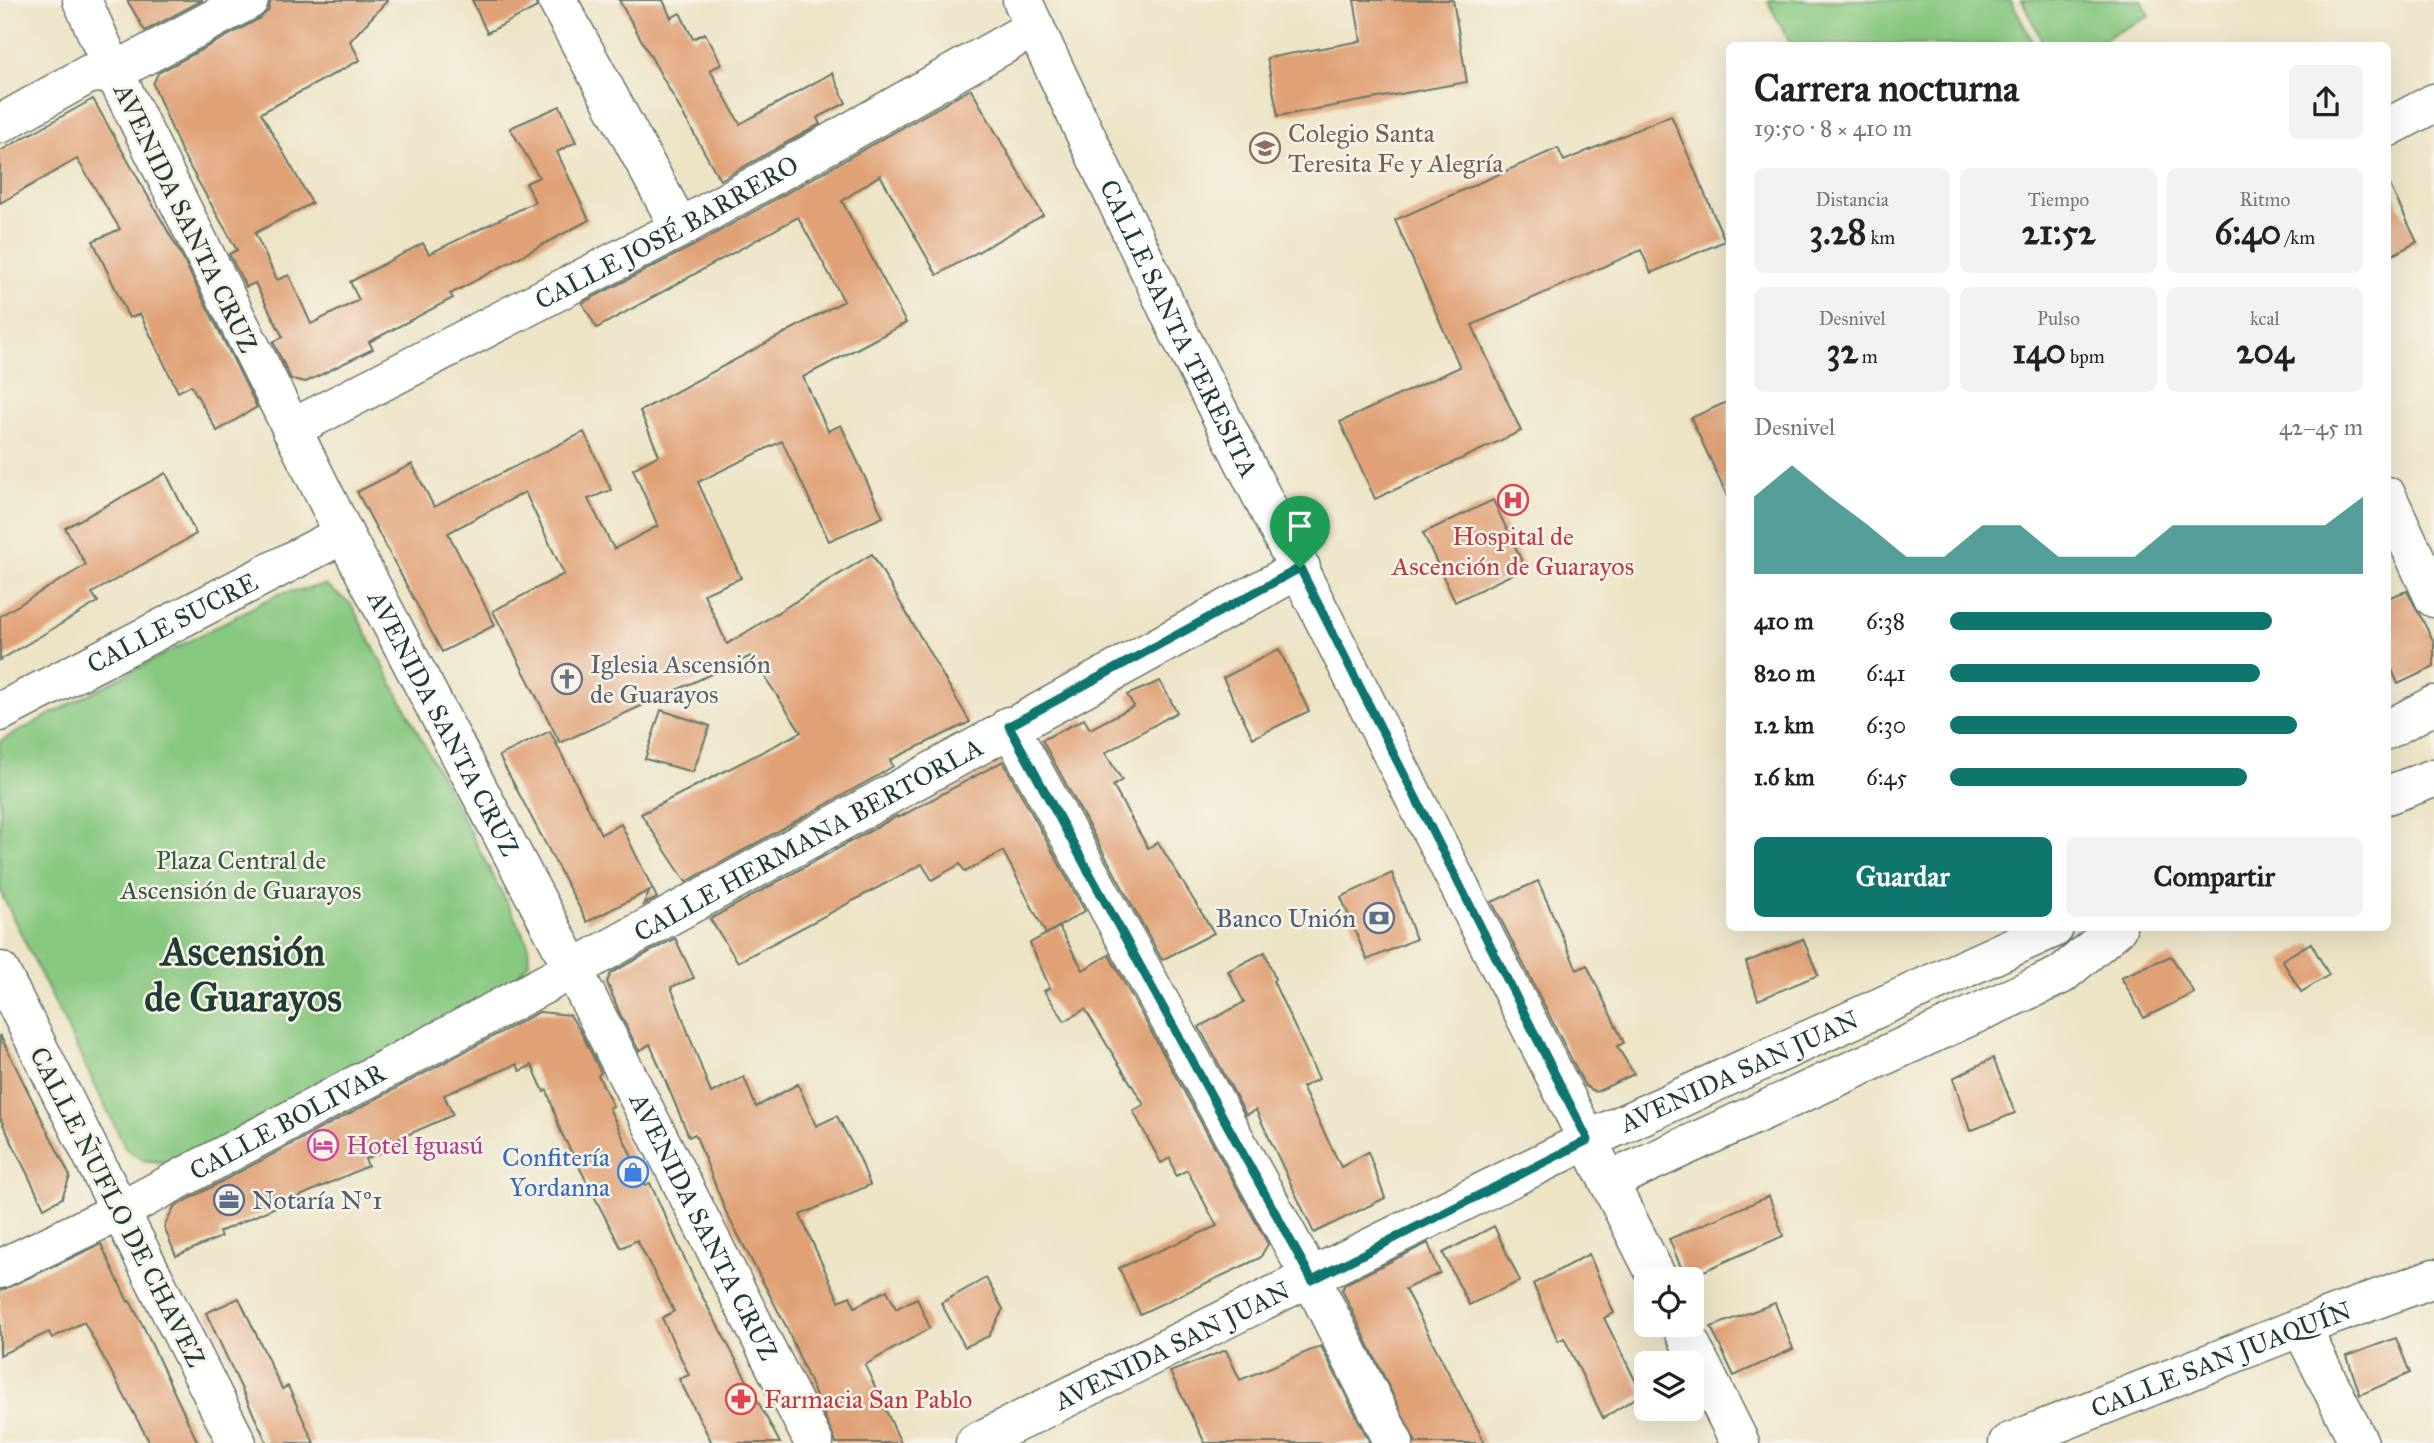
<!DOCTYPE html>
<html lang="es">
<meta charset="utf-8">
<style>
:root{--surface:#fff;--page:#f2f2f2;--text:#222;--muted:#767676;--accent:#0f766e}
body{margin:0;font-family:"IM FELL Great Primer",serif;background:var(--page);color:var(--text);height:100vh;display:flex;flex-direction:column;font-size:26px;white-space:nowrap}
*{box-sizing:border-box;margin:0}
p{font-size:23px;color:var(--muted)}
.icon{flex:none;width:38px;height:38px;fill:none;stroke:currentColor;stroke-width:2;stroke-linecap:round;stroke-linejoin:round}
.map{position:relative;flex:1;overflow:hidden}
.drawer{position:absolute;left:1726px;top:42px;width:665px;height:889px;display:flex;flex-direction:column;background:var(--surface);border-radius:10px;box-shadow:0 7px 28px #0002}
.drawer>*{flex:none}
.controls{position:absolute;left:1634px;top:1267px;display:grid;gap:14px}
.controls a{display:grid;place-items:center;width:70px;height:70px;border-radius:10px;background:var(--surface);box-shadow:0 7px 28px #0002;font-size:35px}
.pin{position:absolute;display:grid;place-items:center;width:60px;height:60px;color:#fff;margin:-72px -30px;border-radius:50% 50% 50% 0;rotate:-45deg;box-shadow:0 0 7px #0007}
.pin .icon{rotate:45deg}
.round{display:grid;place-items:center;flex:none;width:74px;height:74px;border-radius:10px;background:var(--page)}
.headline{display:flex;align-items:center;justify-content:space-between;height:119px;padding:0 28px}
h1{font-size:38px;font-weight:700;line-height:52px}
.stats{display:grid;grid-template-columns:repeat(3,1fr);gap:10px;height:119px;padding:7px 28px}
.stats div{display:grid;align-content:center;border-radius:10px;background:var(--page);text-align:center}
.stats b{font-size:35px;font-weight:700}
.stats small{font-size:19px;font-weight:400}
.stats p{font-size:19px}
.chart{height:196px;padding:14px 28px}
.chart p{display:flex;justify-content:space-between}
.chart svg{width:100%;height:126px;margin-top:7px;fill:var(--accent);opacity:.7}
.button{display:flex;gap:14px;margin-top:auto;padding:14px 28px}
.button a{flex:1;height:80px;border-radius:10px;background:var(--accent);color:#fff;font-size:28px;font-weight:700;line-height:80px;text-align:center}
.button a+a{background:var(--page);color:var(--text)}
ul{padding:0 28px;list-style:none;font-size:23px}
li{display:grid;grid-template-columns:112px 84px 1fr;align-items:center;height:52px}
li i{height:18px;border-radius:9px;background:var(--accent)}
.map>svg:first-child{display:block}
.green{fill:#87c880;stroke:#53825a;stroke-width:2}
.building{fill:#e0a176}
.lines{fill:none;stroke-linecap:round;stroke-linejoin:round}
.minor-casing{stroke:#677767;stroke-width:41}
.major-casing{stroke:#677767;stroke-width:41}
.minor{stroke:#fff;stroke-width:38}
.major{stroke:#fff;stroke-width:38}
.route-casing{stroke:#fff;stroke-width:14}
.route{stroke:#0f766e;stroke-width:9}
.labels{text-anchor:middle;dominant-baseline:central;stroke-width:5;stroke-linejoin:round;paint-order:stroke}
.education-label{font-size:26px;fill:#785e54;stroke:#f7f3e8;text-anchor:start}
.street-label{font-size:26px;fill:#1f3d34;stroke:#f7f3e8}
.health-label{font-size:26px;fill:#be3a42;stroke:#f7f3e8}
.worship-label{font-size:26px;fill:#5b616d;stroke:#f7f3e8;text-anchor:start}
.park-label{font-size:26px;fill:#345943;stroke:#f7f3e8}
.service-label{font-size:26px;fill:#4e5e75;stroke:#f7f3e8;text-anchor:end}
.hotel-label{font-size:26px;fill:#b23c85;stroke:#f7f3e8;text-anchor:start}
.shop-label{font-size:26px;fill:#366cbe;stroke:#f7f3e8;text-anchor:end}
.town-label{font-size:40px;font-weight:bold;fill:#1f3d34;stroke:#f7f3e8}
</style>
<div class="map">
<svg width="2434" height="1443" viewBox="0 0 2434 1443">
<rect width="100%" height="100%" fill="#f7f3e8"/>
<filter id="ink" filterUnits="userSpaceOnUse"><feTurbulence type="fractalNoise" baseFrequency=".0143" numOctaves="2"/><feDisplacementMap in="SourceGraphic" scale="14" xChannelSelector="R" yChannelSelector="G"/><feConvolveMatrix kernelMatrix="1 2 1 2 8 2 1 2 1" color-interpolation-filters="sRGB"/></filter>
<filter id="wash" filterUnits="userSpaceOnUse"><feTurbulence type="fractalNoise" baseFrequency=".00686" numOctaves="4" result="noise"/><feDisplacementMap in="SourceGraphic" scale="28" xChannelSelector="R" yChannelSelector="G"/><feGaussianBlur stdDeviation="1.57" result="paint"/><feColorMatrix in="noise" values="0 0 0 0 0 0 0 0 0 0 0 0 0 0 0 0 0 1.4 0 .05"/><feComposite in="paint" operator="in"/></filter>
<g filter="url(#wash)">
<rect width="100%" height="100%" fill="#ede4c6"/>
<!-- green -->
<g class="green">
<polygon points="1771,0 2011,0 2034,45 1791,45 1768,2"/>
<polygon points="2022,0 2142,0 2150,16 2091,45 2044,45"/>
<polygon points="325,585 351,604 528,943 529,963 507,987 175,1163 145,1161 126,1149 0,891 0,741 278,594"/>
</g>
<g id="blocks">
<!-- building -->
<g class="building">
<polygon points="127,0 203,0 145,31"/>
<polygon points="271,0 388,0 350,41 360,60 261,113 312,203 255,233 277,280 289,275 311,324 359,300 350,282 423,243 429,254 535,202 526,183 539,177 510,128 560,106 576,142 557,152 589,220 450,294 453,298 369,342 373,349 306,382 291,379 273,342 283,337 255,283 246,287 229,254 237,250 182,153 153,84 158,73 259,19 268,11"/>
<polygon points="472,0 535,0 537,7 487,33"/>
<polygon points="619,0 663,0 671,18 680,13 693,39 705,33 722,64 710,70 740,124 832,73 846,103 817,118 820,124 720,180"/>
<polygon points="1354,0 1453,0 1467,82 1278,116 1267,58 1361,41"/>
<polygon points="971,89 1043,215 937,275 880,175 842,201 906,323 803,377 828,431 841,425 883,517 829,541 782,441 698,482 741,578 704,594 727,644 872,554 970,722 890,760 893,766 879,775 686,882 641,814 801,732 751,656 560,743 493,611 564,574 525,492 448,533 495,625 442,652 357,492 412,464 434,507 584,432 611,490 588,499 614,549 658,526 633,469 659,455 640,411 844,301 798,217 597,328 582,303 691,247"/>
<polygon points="93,99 179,251 257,407 217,431 191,385 178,392 140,314 129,318 93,241 120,229 77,159 0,203 0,151"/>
<polygon points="1671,115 1725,241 1651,273 1641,250 1472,325 1521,431 1375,499 1340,422 1460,367 1395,220 1558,148 1564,161"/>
<polygon points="2387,179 2417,242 2387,258"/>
<polygon points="1729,401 1729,500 1691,418"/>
<polygon points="166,473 196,534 92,593 98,602 0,660 0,616 86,565 65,528"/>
<polygon points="1493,500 1525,568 1455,602 1423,533"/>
<polygon points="2407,591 2434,642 2434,667 2398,684 2387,658 2387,598"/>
<polygon points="1279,649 1309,711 1253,738 1223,678"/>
<polygon points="1160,681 1177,712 1105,753 1122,780 1113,786 1148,848 1158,842 1214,933 1162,960 1042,740 1084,719 1090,729 1134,706 1127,695"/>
<polygon points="661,710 710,726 693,772 645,759"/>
<polygon points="550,731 601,834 621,824 657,898 643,905 650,890 587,922 499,756"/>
<polygon points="1003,761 1085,911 1046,934 1003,851 965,872 960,864 932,880 922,864 738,962 710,919 897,816 898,818"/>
<polygon points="1392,873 1416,939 1367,960 1341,897"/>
<polygon points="1538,881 1577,970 1587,965 1624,1043 1617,1046 1634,1074 1596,1092 1585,1086 1492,902"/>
<polygon points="1059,927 1083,970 1109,955 1268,1244 1260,1258 1140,1314 1119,1268 1217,1226 1187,1170 1176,1176 1170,1158 1161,1163 1133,1111 1144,1105 1085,1009 1065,1021 1044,991 1050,988 1030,943"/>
<polygon points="675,938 694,978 671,987 711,1093 744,1077 756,1107 798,1084 816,1126 837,1116 860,1159 870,1185 800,1215 839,1301 850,1296 855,1307 887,1290 896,1309 917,1298 930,1328 865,1365 901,1443 836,1443 786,1326 726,1212 695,1134 689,1137 650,1044 639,1051 620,1014 607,982 611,973"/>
<polygon points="1803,939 1818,975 1758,1000 1746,962"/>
<polygon points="2311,943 2329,975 2301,992 2282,960"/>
<polygon points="1265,952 1275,979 1273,981 1319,1079 1302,1087 1341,1167 1368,1152 1385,1198 1314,1233 1256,1110 1246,1115 1199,1027 1244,1002 1228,971"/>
<polygon points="2171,956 2194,993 2144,1018 2121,977"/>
<polygon points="539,1012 570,1015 581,1032 601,1073 598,1075 613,1106 609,1108 645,1185 650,1183 700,1292 780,1443 712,1443 679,1379 689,1375 662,1318 674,1311 637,1240 621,1248 561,1132 547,1090 544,1092 532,1065 520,1071 517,1064 444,1095 453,1115 400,1138 403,1143 365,1159 368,1166 219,1232 221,1237 176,1256 164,1227 174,1207"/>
<polygon points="0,1035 70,1176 62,1198 44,1208 0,1118"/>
<polygon points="1993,1058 2015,1113 1970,1131 1953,1078"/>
<polygon points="1769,1196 1783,1236 1686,1279 1669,1239"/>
<polygon points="1494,1226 1520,1281 1469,1305 1443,1253"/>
<polygon points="1428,1243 1440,1273 1405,1289 1485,1443 1416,1443 1342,1290 1345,1284"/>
<polygon points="101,1244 128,1302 130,1301 144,1328 198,1443 150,1443 84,1322 52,1338 49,1332 0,1355 0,1291"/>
<polygon points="1589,1254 1614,1313 1604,1318 1642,1394 1603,1418 1564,1338 1558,1341 1533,1284"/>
<polygon points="986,1278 1003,1309 989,1336 965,1347 941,1303"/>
<polygon points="239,1298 282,1389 288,1386 314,1443 267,1443 206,1313"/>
<polygon points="1775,1303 1793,1349 1734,1376 1711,1327"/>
<polygon points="2396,1338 2410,1373 2360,1395 2347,1356"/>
<polygon points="1321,1346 1370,1443 1205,1443 1170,1372 1226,1350 1240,1380"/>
</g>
</g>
</g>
<g filter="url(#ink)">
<use href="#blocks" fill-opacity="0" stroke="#677767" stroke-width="2"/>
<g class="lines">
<!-- minor casing -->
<g class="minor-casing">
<g id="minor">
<polyline points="557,0 680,228"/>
<path id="s1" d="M1022,0l157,333 479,946"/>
<polyline points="2387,128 2434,103"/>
<path id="s2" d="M291,429l389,-201 355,-201"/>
<polyline points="2387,496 2434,598"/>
<path id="s3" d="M344,534l229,435 728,-401"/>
<polyline points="1009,726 1312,1280 1394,1443"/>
<polyline points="2387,730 2434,705"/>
<polyline points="2387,795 2434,778"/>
<polyline points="1609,1181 2061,975 2117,928"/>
<polyline points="0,1269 120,1211 237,1443"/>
<polyline points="1681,1325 1740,1443"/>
<polyline points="2301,1327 2359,1443"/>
<path id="s4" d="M975,1443l613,-303 466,-212"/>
<path id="s5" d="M2008,1443l293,-116 133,-49"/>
</g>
</g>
<!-- major casing -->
<g class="major-casing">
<g id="major">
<polyline points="0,124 89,74 114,72 249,0"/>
<path id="s6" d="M0,712l344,-178 -230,-462 -32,-72"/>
<path id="s7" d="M0,971l120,240 453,-242 241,474"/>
</g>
</g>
<!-- minor -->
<use href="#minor" class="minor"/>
<!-- major -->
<use href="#major" class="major"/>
</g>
</g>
<g class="lines" filter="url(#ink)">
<!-- route casing -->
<g class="route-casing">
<polygon id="route" points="1300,568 1588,1140 1312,1280 1009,726"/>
</g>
<!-- route -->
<use href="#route" class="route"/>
</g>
<!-- icons -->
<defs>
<g id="school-ring" transform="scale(1.575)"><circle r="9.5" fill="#f7f3e8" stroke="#8d6e63" stroke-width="1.5"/><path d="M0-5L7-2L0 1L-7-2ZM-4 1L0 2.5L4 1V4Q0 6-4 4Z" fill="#8d6e63"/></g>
<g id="hospital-ring" transform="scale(1.575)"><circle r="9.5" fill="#f7f3e8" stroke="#e0444e" stroke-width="1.5"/><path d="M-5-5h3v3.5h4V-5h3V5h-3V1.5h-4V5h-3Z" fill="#e0444e"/></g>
<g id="church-ring" transform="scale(1.575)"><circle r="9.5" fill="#f7f3e8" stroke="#6b7280" stroke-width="1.5"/><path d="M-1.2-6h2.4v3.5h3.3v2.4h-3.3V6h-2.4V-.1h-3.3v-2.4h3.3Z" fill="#6b7280"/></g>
<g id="bank-ring" transform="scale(1.575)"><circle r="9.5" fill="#f7f3e8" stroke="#5c6f8a" stroke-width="1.5"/><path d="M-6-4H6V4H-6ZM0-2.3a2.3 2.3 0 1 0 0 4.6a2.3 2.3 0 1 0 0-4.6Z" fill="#5c6f8a"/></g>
<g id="hotel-ring" transform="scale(1.575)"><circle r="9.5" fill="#f7f3e8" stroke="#d1479c" stroke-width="1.5"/><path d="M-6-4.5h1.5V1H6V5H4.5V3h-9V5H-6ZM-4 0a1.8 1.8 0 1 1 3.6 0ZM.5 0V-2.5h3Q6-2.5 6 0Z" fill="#d1479c"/></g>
<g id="shop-ring" transform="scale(1.575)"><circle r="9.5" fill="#f7f3e8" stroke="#3f7fe0" stroke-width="1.5"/><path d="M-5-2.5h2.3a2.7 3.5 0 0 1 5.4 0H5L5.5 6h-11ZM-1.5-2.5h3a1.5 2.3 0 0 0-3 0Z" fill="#3f7fe0"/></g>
<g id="office-ring" transform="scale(1.575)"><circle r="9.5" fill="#f7f3e8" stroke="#5c6f8a" stroke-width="1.5"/><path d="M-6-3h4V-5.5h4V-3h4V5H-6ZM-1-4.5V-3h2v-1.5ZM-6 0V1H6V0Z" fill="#5c6f8a"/></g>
<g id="pharmacy-ring" transform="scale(1.575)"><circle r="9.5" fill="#f7f3e8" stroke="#e0444e" stroke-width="1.5"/><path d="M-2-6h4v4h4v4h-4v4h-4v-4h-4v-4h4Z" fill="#e0444e"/></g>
</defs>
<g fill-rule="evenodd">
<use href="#school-ring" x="1265" y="148"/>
<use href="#hospital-ring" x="1513" y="500"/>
<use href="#church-ring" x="567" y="679"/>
<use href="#bank-ring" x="1379" y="918"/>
<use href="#hotel-ring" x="323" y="1145"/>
<use href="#shop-ring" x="633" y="1172"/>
<use href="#office-ring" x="229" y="1200"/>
<use href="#pharmacy-ring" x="741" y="1399"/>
</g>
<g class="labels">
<!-- education labels -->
<g class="education-label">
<text x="1288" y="133">Colegio Santa<tspan x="1288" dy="30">Teresita Fe y Alegría</tspan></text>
</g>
<!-- street labels -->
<g class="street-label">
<text transform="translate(186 218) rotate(64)">AVENIDA SANTA CRUZ</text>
<text stroke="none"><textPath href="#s2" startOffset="424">CALLE JOSÉ BARRERO</textPath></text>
<text stroke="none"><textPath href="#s1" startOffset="364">CALLE SANTA TERESITA</textPath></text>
<text stroke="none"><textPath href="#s6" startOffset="194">CALLE SUCRE</textPath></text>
<text stroke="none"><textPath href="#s3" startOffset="214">AVENIDA SANTA CRUZ</textPath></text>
<text stroke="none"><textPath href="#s3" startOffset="760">CALLE HERMANA BERTORLA</textPath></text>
<text stroke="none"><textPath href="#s4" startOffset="850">AVENIDA SAN JUAN</textPath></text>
<text stroke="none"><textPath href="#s7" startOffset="458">CALLE BOLIVAR</textPath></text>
<text transform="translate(118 1207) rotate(63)">CALLE ÑUFLO DE CHAVEZ</text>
<text stroke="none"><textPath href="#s7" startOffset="1071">AVENIDA SANTA CRUZ</textPath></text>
<text stroke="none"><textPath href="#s4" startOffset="220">AVENIDA SAN JUAN</textPath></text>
<text stroke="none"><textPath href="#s5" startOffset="229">CALLE SAN JUAQUÍN</textPath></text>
</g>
<!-- health labels -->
<g class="health-label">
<text x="1513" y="536">Hospital de<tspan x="1513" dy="30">Ascención de Guarayos</tspan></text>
<text x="764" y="1399" text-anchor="start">Farmacia San Pablo</text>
</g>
<!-- worship labels -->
<g class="worship-label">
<text x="590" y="664">Iglesia Ascensión<tspan x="590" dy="30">de Guarayos</tspan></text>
</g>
<!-- park labels -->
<g class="park-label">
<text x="241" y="860">Plaza Central de<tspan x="241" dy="30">Ascensión de Guarayos</tspan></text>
</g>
<!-- service labels -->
<g class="service-label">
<text x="1356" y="918">Banco Unión</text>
<text x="252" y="1200" text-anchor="start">Notaría Nº1</text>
</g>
<!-- hotel labels -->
<g class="hotel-label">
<text x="346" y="1145">Hotel Ɨguasú</text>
</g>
<!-- shop labels -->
<g class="shop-label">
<text x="610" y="1157">Confitería<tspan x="610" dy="30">Yordanna</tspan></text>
</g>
<!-- town labels -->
<g class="town-label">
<text x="243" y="951">Ascensión<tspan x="243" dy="46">de Guarayos</tspan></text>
</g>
</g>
</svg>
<div class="controls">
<a><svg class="icon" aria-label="locate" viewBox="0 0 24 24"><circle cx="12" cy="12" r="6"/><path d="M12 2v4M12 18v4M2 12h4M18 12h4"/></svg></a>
<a><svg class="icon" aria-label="layers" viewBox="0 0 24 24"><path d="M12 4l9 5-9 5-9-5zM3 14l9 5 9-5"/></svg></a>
</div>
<div class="pin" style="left:1300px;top:568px;background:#1e9e55"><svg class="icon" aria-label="arrive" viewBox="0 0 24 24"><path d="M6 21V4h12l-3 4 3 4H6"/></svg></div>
<section class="drawer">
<div class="headline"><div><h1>Carrera nocturna</h1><p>19:50 · 8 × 410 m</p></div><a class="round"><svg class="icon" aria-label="share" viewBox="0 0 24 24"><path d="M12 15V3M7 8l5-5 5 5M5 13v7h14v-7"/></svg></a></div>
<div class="stats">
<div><p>Distancia</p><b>3.28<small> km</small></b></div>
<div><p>Tiempo</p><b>21:52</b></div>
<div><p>Ritmo</p><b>6:40<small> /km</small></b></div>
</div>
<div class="stats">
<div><p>Desnivel</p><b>32<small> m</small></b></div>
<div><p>Pulso</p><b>140<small> bpm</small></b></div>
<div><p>kcal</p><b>204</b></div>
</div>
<div class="chart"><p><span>Desnivel</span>42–45 m</p>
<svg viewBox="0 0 160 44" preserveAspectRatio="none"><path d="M0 44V17L10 6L20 17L30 27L40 38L50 38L60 27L70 27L80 38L90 38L100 38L110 27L120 27L130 27L140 27L150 27L160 17V44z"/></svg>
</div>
<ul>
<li><b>410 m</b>6:38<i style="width:78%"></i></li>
<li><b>820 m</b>6:41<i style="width:75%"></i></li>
<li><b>1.2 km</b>6:30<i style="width:84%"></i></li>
<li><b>1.6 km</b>6:45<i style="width:72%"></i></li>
</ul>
<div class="button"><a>Guardar</a><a>Compartir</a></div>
</section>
</div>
